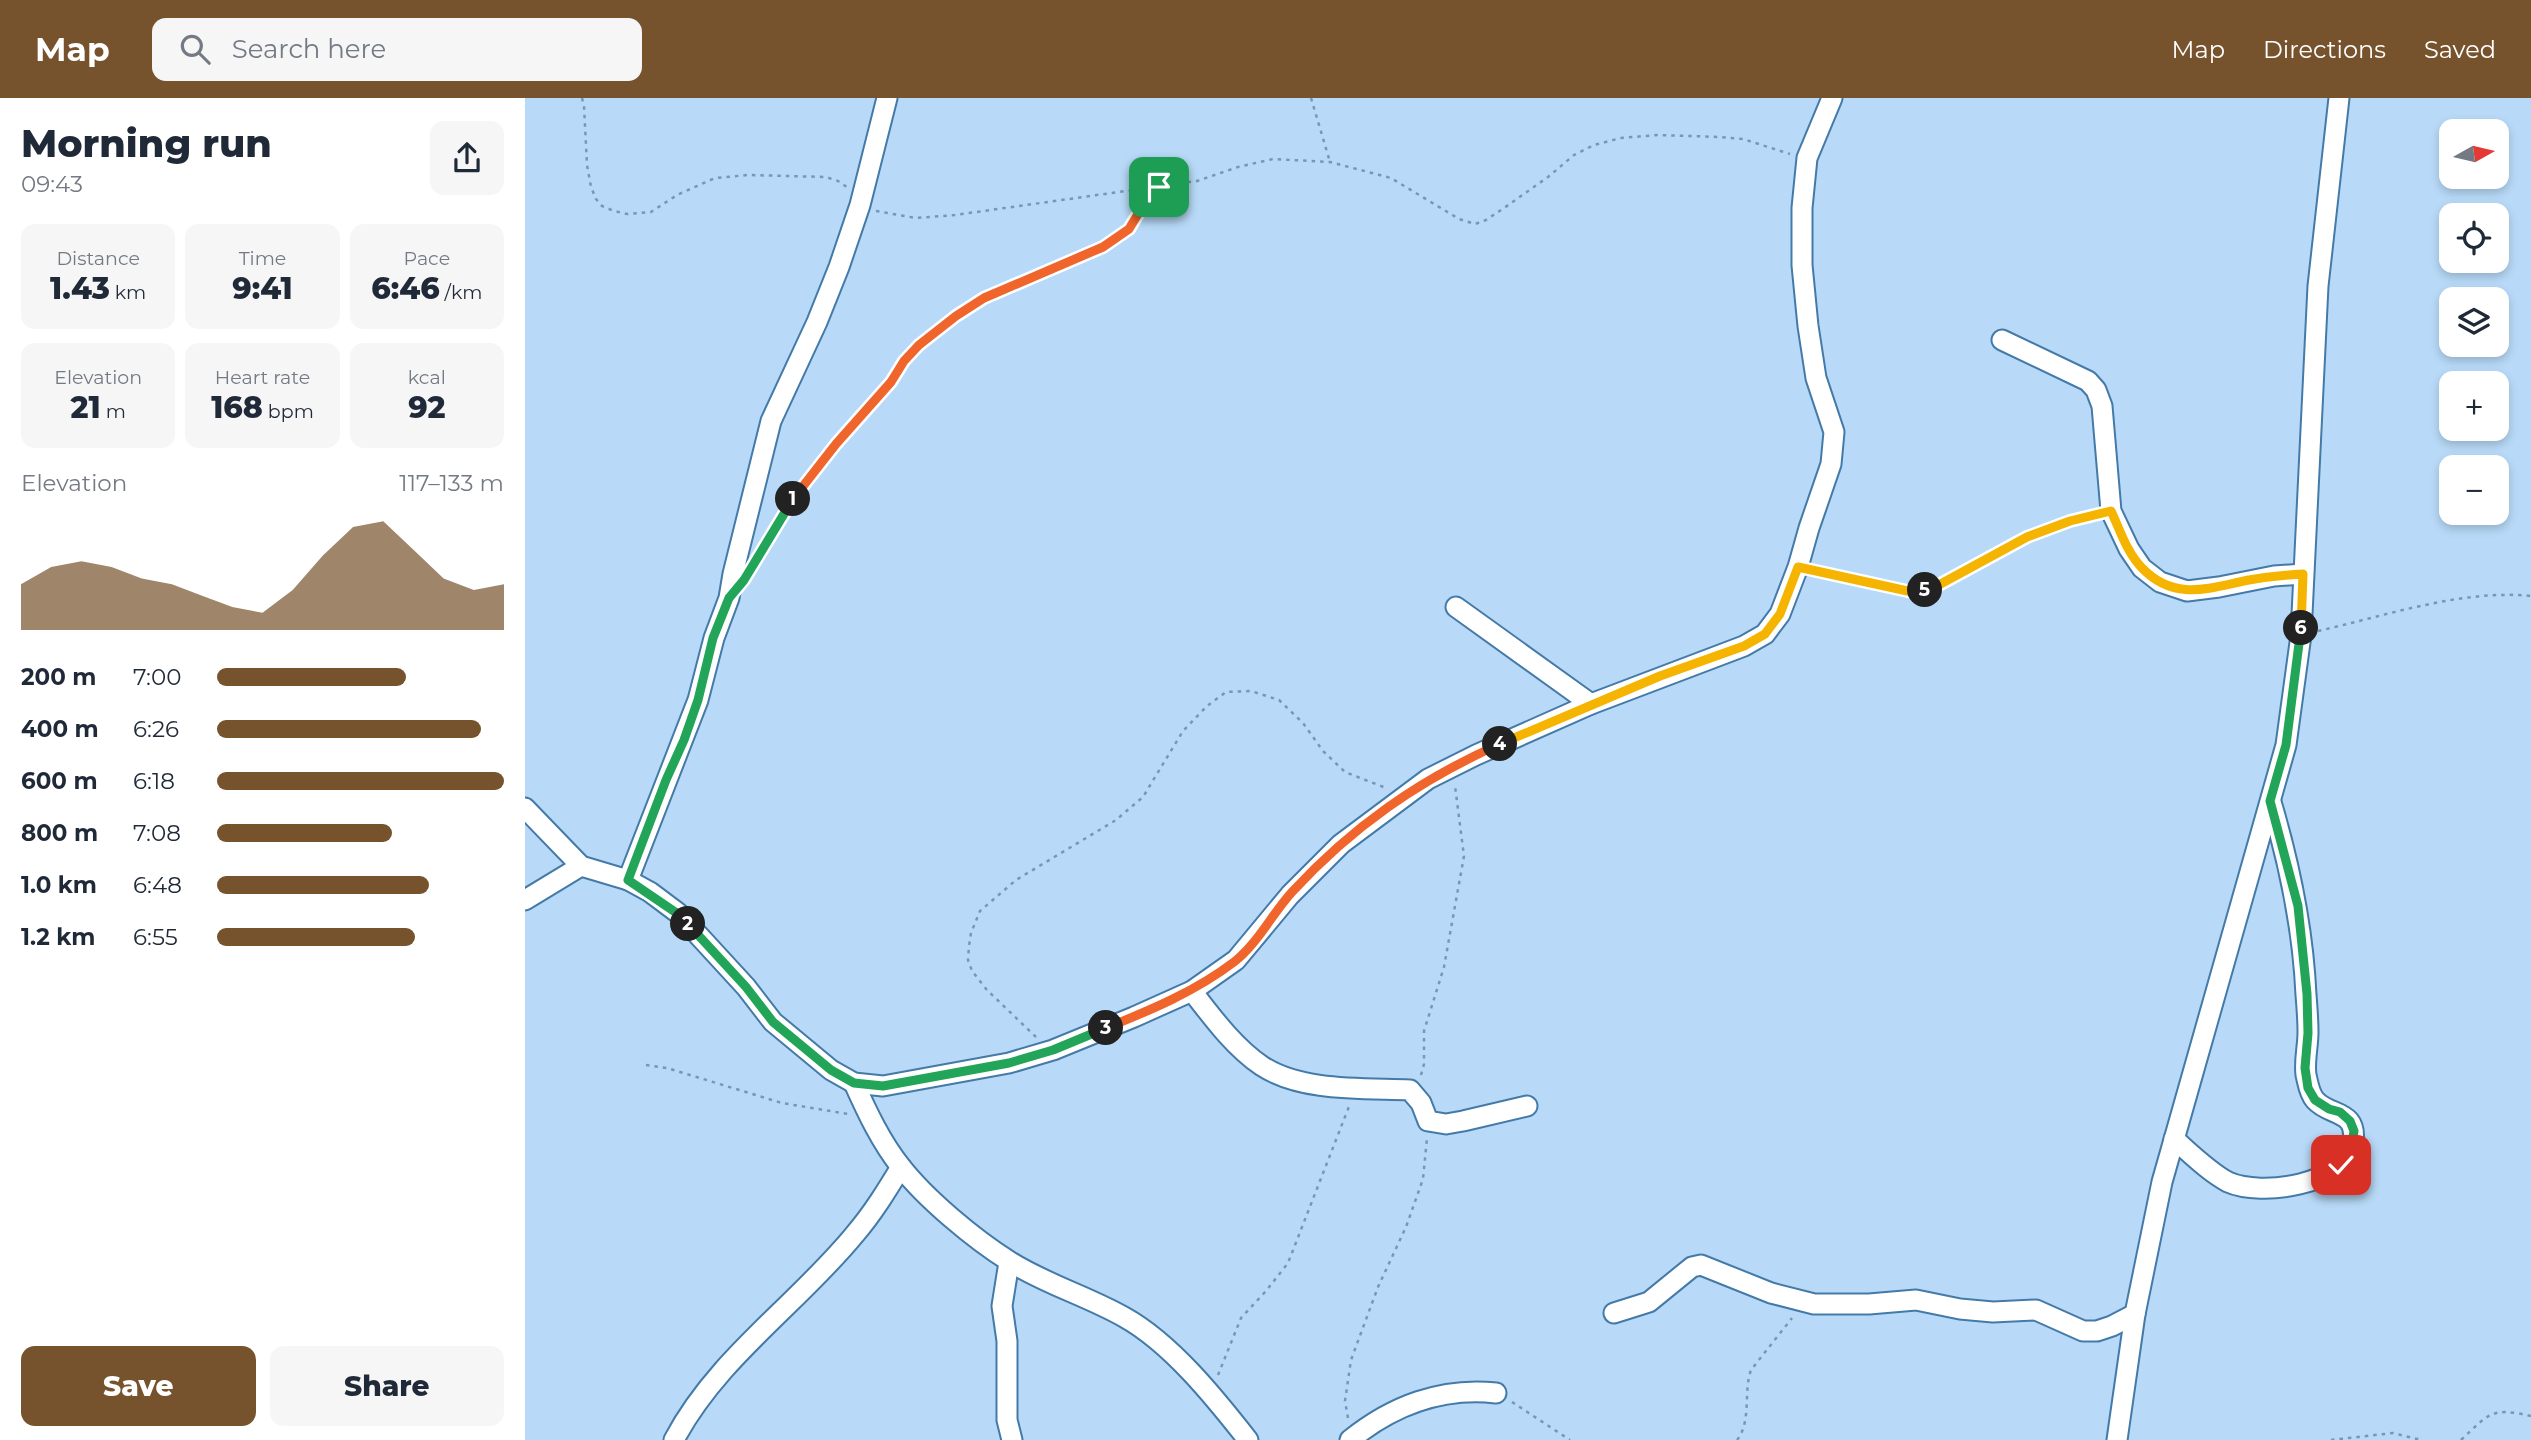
<!DOCTYPE html>
<meta charset="utf-8">
<style>
:root{--surface:#fff;--page:#f6f6f7;--text:#1f2937;--muted:#747a83;--accent:#77532d}
body{margin:0;font-family:Montserrat,sans-serif;background:var(--page);color:var(--text);height:100vh;display:flex;flex-direction:column;font-size:26px;white-space:nowrap}
*{box-sizing:border-box;margin:0}
p{font-size:23px;color:var(--muted)}
.icon{flex:none;width:38px;height:38px;fill:none;stroke:currentColor;stroke-width:2;stroke-linecap:round;stroke-linejoin:round}
.map{position:relative;flex:1;overflow:hidden}
.details{display:flex;flex-direction:column;background:var(--surface);width:525px}
.details>*{flex:none}
.needle{width:46px;rotate:82deg}
.fabs{position:absolute;left:1914px;top:21px;display:grid;gap:14px}
.fabs a{display:grid;place-items:center;width:70px;height:70px;border-radius:14px;background:var(--surface);box-shadow:0 4px 10px #0003;font-size:35px}
.pin{position:absolute;display:grid;place-items:center;width:60px;height:60px;color:#fff;margin:-30px;border-radius:14px;box-shadow:0 4px 10px #0006}
.km{position:absolute;width:35px;height:35px;margin:-18px;border-radius:50%;background:#222;color:#fff;font-size:19px;line-height:35px;text-align:center}
.round{display:grid;place-items:center;flex:none;width:74px;height:74px;border-radius:14px;background:var(--page)}
.head{display:flex;align-items:center;justify-content:space-between;height:119px;padding:0 21px}
h1{font-size:38px;font-weight:800;line-height:52px}
.figures{display:grid;grid-template-columns:repeat(3,1fr);gap:10px;height:119px;padding:7px 21px}
.figures div{display:grid;align-content:center;border-radius:14px;background:var(--page);text-align:center}
.figures b{font-size:30px;font-weight:800}
.figures small{font-size:19px;font-weight:400}
.figures p{font-size:19px}
.chart{height:196px;padding:14px 21px}
.chart p{display:flex;justify-content:space-between}
.chart svg{width:100%;height:126px;margin-top:7px;fill:var(--accent);opacity:.7}
.button{display:flex;gap:14px;margin-top:auto;padding:14px 21px}
.button a{flex:1;height:80px;border-radius:14px;background:var(--accent);color:#fff;font-size:28px;font-weight:800;line-height:80px;text-align:center}
.button a+a{background:var(--page);color:var(--text)}
ul{padding:0 21px;list-style:none;font-size:23px}
li{display:grid;grid-template-columns:112px 84px 1fr;align-items:center;height:52px}
li i{height:18px;border-radius:9px;background:var(--accent)}
header{display:flex;align-items:center;gap:42px;box-sizing:border-box;height:98px;padding:0 35px;background:var(--accent);color:#fff}
header strong{font-size:33px}
nav{display:flex;gap:38px;margin-inline-start:auto;font-size:24px}
.search{width:490px;height:63px;background:var(--page);display:flex;align-items:center;gap:18px;box-sizing:border-box;padding:0 24px;border-radius:14px;color:var(--muted);font-size:26px}
main{display:flex;flex:1;min-height:0}
.map>svg:first-child{display:block}
.lines{fill:none;stroke-linecap:round;stroke-linejoin:round}
.minor-casing{stroke:#447aa8;stroke-width:23}
.path{stroke:#7997b1;stroke-width:2.5;stroke-dasharray:3.5 5;stroke-linecap:butt}
.minor{stroke:#fff;stroke-width:19}
.split-1-casing{stroke:#fff;stroke-width:14}
.split-2-casing{stroke:#fff;stroke-width:14}
.split-3-casing{stroke:#fff;stroke-width:14}
.split-4-casing{stroke:#fff;stroke-width:14}
.split-5-casing{stroke:#fff;stroke-width:14}
.split-6-casing{stroke:#fff;stroke-width:14}
.split-7-casing{stroke:#fff;stroke-width:14}
.split-1{stroke:#f0652b;stroke-width:9}
.split-2{stroke:#22a559;stroke-width:9}
.split-3{stroke:#22a559;stroke-width:9}
.split-4{stroke:#f0652b;stroke-width:9}
.split-5{stroke:#f5b400;stroke-width:9}
.split-6{stroke:#f5b400;stroke-width:9}
.split-7{stroke:#22a559;stroke-width:9}
</style>
<header>
<strong>Map</strong>
<div class="search"><svg class="icon" aria-label="search" viewBox="0 0 24 24"><circle cx="10" cy="10" r="6"/><path d="M15 15l6 6"/></svg>Search here</div>
<nav><a>Map</a><a>Directions</a><a>Saved</a></nav>
</header>
<main>
<section class="details">
<div class="head"><div><h1>Morning run</h1><p>09:43</p></div><a class="round"><svg class="icon" aria-label="share" viewBox="0 0 24 24"><path d="M12 15V3M7 8l5-5 5 5M5 13v7h14v-7"/></svg></a></div>
<div class="figures">
<div><p>Distance</p><b>1.43<small> km</small></b></div>
<div><p>Time</p><b>9:41</b></div>
<div><p>Pace</p><b>6:46<small> /km</small></b></div>
</div>
<div class="figures">
<div><p>Elevation</p><b>21<small> m</small></b></div>
<div><p>Heart rate</p><b>168<small> bpm</small></b></div>
<div><p>kcal</p><b>92</b></div>
</div>
<div class="chart"><p><span>Elevation</span>117–133 m</p>
<svg viewBox="0 0 160 44" preserveAspectRatio="none"><path d="M0 44V28L10 22L20 20L30 22L40 26L50 28L60 32L70 36L80 38L90 30L100 18L110 8L120 6L130 16L140 26L150 30L160 28V44z"/></svg>
</div>
<ul>
<li><b>200 m</b>7:00<i style="width:66%"></i></li>
<li><b>400 m</b>6:26<i style="width:92%"></i></li>
<li><b>600 m</b>6:18<i style="width:100%"></i></li>
<li><b>800 m</b>7:08<i style="width:61%"></i></li>
<li><b>1.0 km</b>6:48<i style="width:74%"></i></li>
<li><b>1.2 km</b>6:55<i style="width:69%"></i></li>
</ul>
<div class="button"><a>Save</a><a>Share</a></div>
</section>
<div class="map">
<svg width="2006" height="1342" viewBox="0 0 2006 1342">
<rect width="100%" height="100%" fill="#b8daf8"/>
<g class="lines">
<!-- minor casing -->
<g class="minor-casing">
<g id="minor">
<polyline points="1477,242 1563,283 1571,292 1577,308 1586,413 1604,451 1617,470 1635,484 1662,493 1694,489 1749,478 1778,476"/>
<polyline points="931,509 1066,606"/>
<polyline points="0,710 56,768 103,782 125,794 153,815 221,889 248,924 306,972 329,985 358,988 484,965 528,952 609,919 667,893 711,862 765,797 816,746 903,681 951,657 1066,606 1219,548 1240,536 1255,516 1273,469 1284,430 1306,366 1309,334 1291,280 1283,228 1277,167 1277,110 1282,60 1307,0"/>
<polyline points="103,782 173,602 189,540 204,500 208,476 246,323 292,224 314,169 335,107 362,0"/>
<polyline points="0,802 56,768"/>
<path d="M667,893c20,26 42,56 70,75 40,26 101,22 148,24l11,13 7,18 18,3 17,-3 64,-15"/>
<path d="M329,985c13,29 27,59 47,84 25,32 73,72 108,94 36,23 78,35 115,56 47,26 91,81 124,123"/>
<path d="M1649,1041c16,14 35,33 54,43 33,15 118,3 125,-39 5,-34 -23,-26 -38,-43 -6,-7 -7,-17 -9,-25 -2,-14 2,-28 2,-43 0,-12 -1,-25 -2,-37 -3,-67 -16,-129 -35,-193"/>
<polyline points="484,1164 477,1208 482,1243 482,1322 487,1342"/>
<polyline points="1089,1215 1124,1204 1167,1169 1176,1167 1246,1195 1289,1206 1344,1206 1391,1202 1435,1211 1468,1214 1511,1212 1558,1233 1572,1233 1587,1228 1610,1216"/>
<path d="M149,1342c43,-82 124,-136 181,-206 18,-21 32,-44 46,-67"/>
<path d="M825,1342c42,-34 92,-53 146,-47"/>
<polyline points="1592,1342 1610,1216 1637,1084 1761,647 1776,537 1793,188 1814,0"/>
</g>
</g>
<!-- path -->
<g class="path">
<polyline points="57,0 59,8 62,67 66,89 71,101 77,108 89,113 102,116 126,114 152,97 190,80 223,77 301,79 313,83 323,90"/>
<polyline points="786,0 805,64"/>
<polyline points="351,113 391,120 430,117 672,83 713,69 748,61 805,64 866,80 934,121 950,126 961,122 979,110 1023,79 1049,57 1069,47 1096,40 1132,37 1195,39 1218,41 1265,56"/>
<polyline points="231,463 257,418 291,371 366,284 379,263 393,247 459,200 578,149 604,131 624,98 633,90"/>
<path d="M1290,473l97,21 23,-4c51,-31 100,-59 158,-73"/>
<path d="M1793,533c67,-15 144,-42 213,-35"/>
<polyline points="511,939 462,892 447,873 443,862 444,848 446,835 455,813 491,782 591,722 618,699 658,633 682,608 701,594 726,593 754,602 778,625 798,653 820,674 861,690"/>
<polyline points="121,967 142,970 257,1005 323,1016"/>
<polyline points="896,977 899,966 899,933 919,869 939,758 930,688"/>
<polyline points="693,1277 716,1220 741,1193 763,1165 825,1006"/>
<polyline points="987,1304 1045,1342"/>
<polyline points="823,1320 820,1303 826,1262 853,1189 881,1129 898,1081 902,1040"/>
<path d="M1212,1342c15,-19 6,-48 14,-70l41,-52"/>
<polyline points="1806,1342 1868,1335 1896,1342"/>
<path d="M1936,1342c29,-27 30,-33 70,-24"/>
</g>
<!-- minor -->
<use href="#minor" class="minor"/>
</g>
<g class="lines">
<!-- split-1 casing -->
<g class="split-1-casing">
<polyline id="split-1" points="268,401 311,346 366,284 379,263 394,247 431,218 459,200 578,149 604,131 624,98 634,89"/>
</g>
<!-- split-2 casing -->
<g class="split-2-casing">
<polyline id="split-2" points="163,826 153,816 103,782 141,682 159,642 173,602 188,540 204,500 219,482 268,401"/>
</g>
<!-- split-3 casing -->
<g class="split-3-casing">
<polyline id="split-3" points="163,826 221,889 248,924 306,972 329,985 358,988 484,965 528,952 581,930"/>
</g>
<!-- split-4 casing -->
<g class="split-4-casing">
<path id="split-4" d="M581,930c45,-18 90,-37 128,-66 24,-19 38,-48 58,-70 60,-65 127,-112 208,-148"/>
</g>
<!-- split-5 casing -->
<g class="split-5-casing">
<polyline id="split-5" points="975,646 1135,578 1219,548 1240,536 1255,516 1273,469 1387,494 1400,492"/>
</g>
<!-- split-6 casing -->
<g class="split-6-casing">
<path id="split-6" d="M1400,492l10,-3 92,-50 43,-16 41,-10c9,19 16,42 31,57 33,34 67,20 107,12 18,-3 36,-5 54,-6l-2,54"/>
</g>
<!-- split-7 casing -->
<g class="split-7-casing">
<polyline id="split-7" points="1776,530 1761,647 1745,703 1773,808 1782,896 1783,935 1780,970 1783,990 1790,1002 1804,1011 1815,1014 1825,1023 1829,1033 1826,1051 1816,1067"/>
</g>
<!-- split-1 -->
<use href="#split-1" class="split-1"/>
<!-- split-2 -->
<use href="#split-2" class="split-2"/>
<!-- split-3 -->
<use href="#split-3" class="split-3"/>
<!-- split-4 -->
<use href="#split-4" class="split-4"/>
<!-- split-5 -->
<use href="#split-5" class="split-5"/>
<!-- split-6 -->
<use href="#split-6" class="split-6"/>
<!-- split-7 -->
<use href="#split-7" class="split-7"/>
</g>
</svg>
<div class="fabs">
<a><svg class="needle" viewBox="-14 -14 28 28"><path d="M0-13l5 13h-10z" fill="#e53935"/><path d="M0 13l5-13h-10z" fill="#747a83"/></svg></a>
<a><svg class="icon" aria-label="locate" viewBox="0 0 24 24"><circle cx="12" cy="12" r="6"/><path d="M12 2v4M12 18v4M2 12h4M18 12h4"/></svg></a>
<a><svg class="icon" aria-label="layers" viewBox="0 0 24 24"><path d="M12 4l9 5-9 5-9-5zM3 14l9 5 9-5"/></svg></a>
<a>+</a>
<a>−</a>
</div>
<div class="pin" style="left:634px;top:89px;background:#1e9e55"><svg class="icon" aria-label="arrive" viewBox="0 0 24 24"><path d="M6 21V4h12l-3 4 3 4H6"/></svg></div>
<div class="pin" style="left:1816px;top:1067px;background:#d93025"><svg class="icon" aria-label="check" viewBox="0 0 24 24"><path d="M5 12l5 5 9-10"/></svg></div>
<b class="km" style="left:268px;top:401px">1</b>
<b class="km" style="left:163px;top:826px">2</b>
<b class="km" style="left:581px;top:930px">3</b>
<b class="km" style="left:975px;top:646px">4</b>
<b class="km" style="left:1400px;top:492px">5</b>
<b class="km" style="left:1776px;top:530px">6</b>
</div>
</main>
